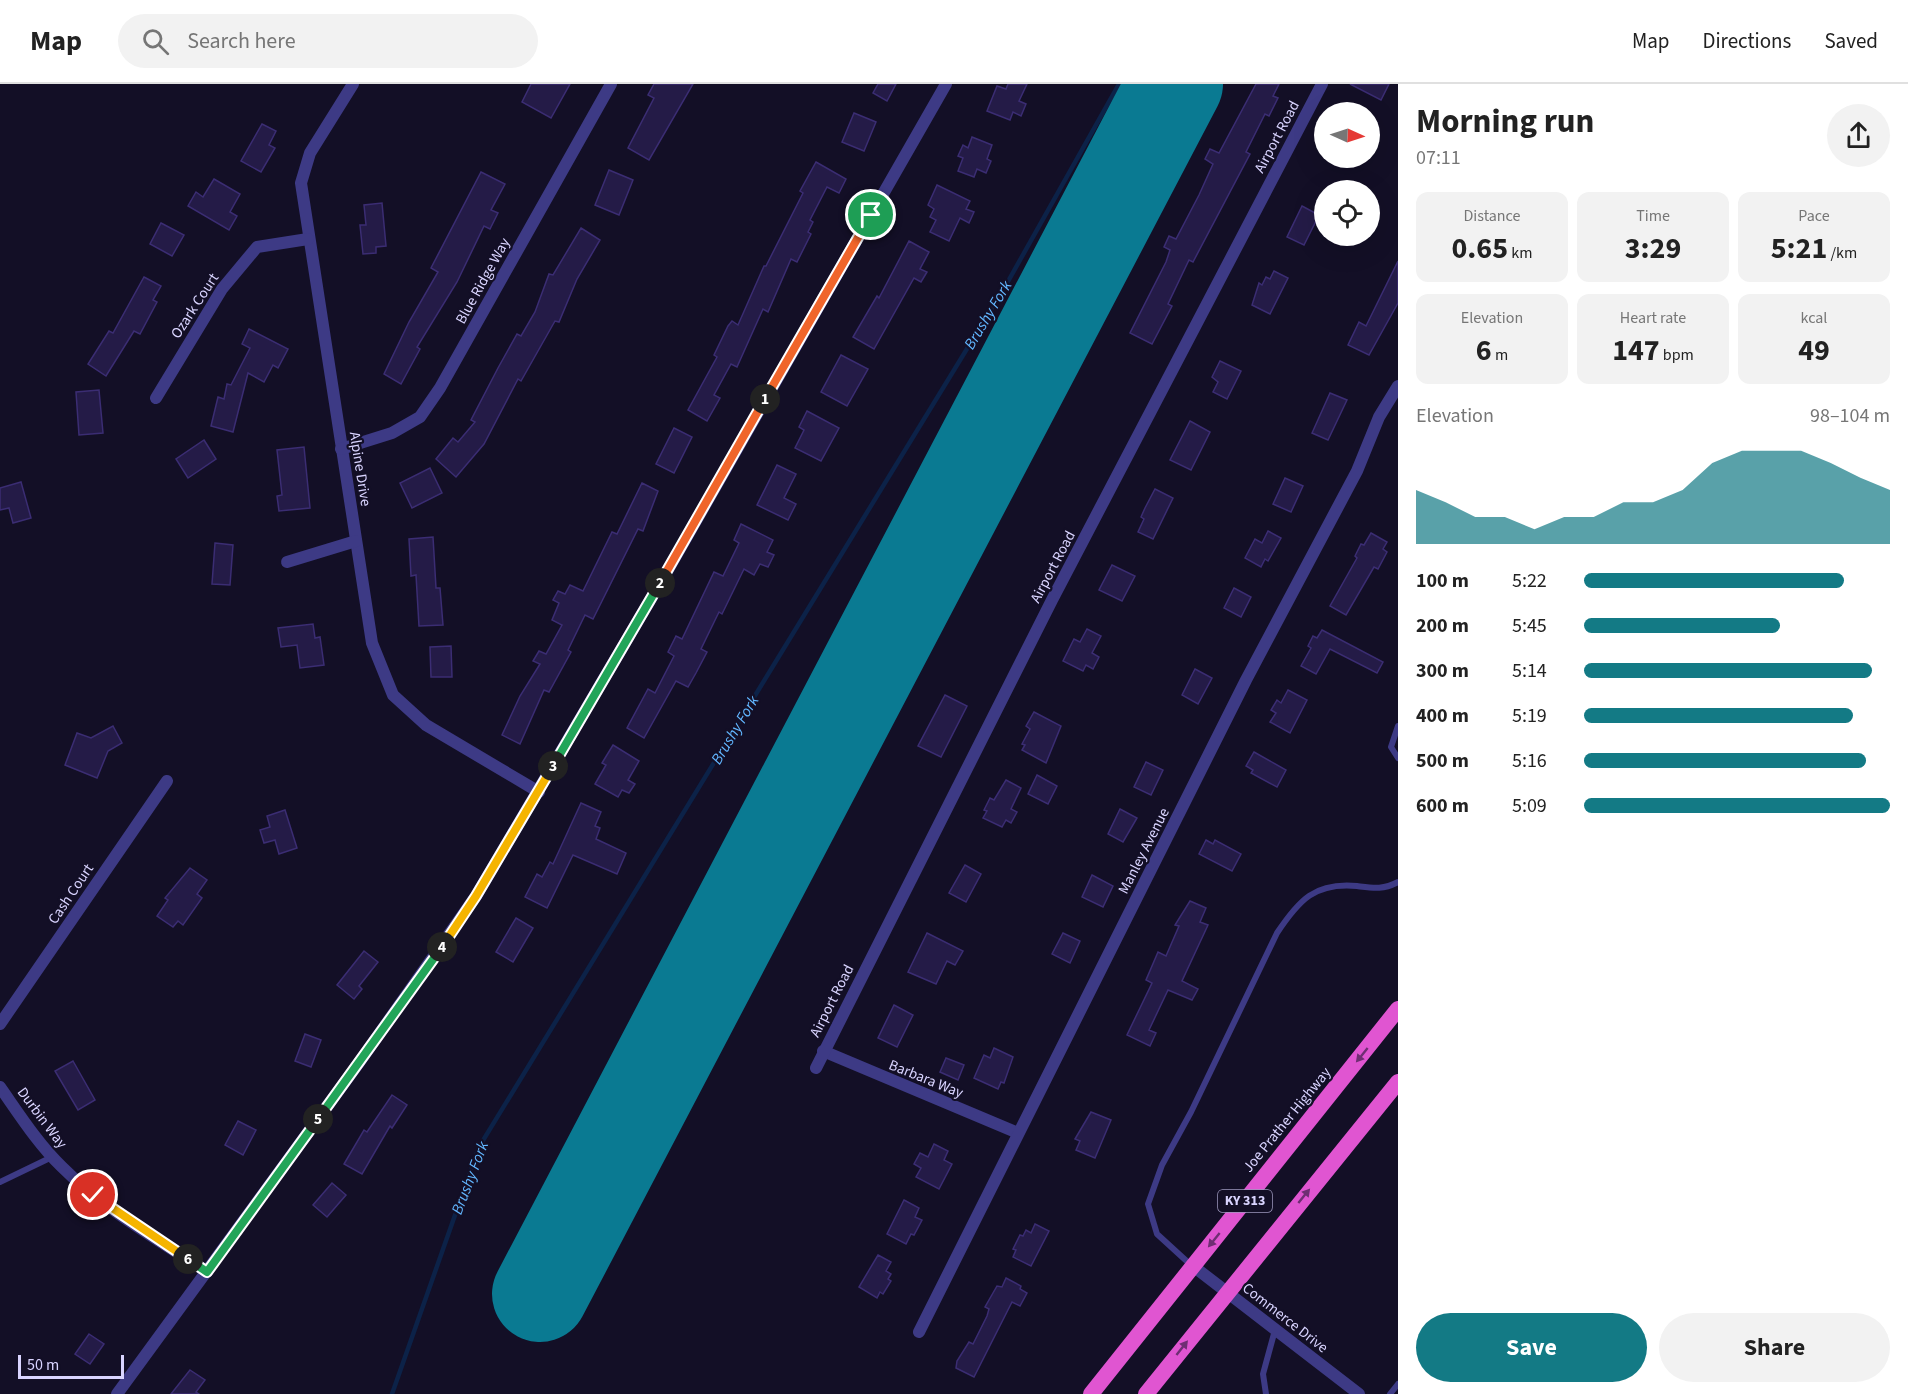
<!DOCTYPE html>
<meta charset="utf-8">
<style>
:root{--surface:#fff;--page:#f2f2f2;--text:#222;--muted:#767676;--line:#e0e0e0;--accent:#137a85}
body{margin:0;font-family:"Source Sans 3",sans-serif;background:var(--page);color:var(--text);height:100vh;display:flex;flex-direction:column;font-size:22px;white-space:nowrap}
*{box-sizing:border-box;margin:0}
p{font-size:20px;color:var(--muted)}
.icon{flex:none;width:33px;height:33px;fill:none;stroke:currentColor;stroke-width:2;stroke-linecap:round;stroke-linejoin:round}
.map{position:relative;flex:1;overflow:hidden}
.panel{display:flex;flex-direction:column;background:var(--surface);width:510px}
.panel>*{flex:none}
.needle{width:39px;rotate:93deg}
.buttons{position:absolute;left:1314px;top:18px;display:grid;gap:12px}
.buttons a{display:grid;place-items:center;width:66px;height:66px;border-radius:50%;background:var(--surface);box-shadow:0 6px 24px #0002;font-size:30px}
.scale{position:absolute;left:18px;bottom:15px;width:106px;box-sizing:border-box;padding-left:6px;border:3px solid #d9d4ff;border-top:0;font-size:16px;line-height:21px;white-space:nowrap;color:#d9d4ff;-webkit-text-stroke:4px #130f26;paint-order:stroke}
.pin{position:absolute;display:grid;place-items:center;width:51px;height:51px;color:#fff;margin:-26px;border:3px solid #fff;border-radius:50%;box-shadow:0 2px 6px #0007}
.km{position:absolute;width:30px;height:30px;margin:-15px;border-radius:50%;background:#222;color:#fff;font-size:16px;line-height:30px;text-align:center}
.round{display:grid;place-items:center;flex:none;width:63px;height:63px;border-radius:32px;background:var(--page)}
.headline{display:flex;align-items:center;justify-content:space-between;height:102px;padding:0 18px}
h1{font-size:33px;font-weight:700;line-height:45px}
.figures{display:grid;grid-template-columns:repeat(3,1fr);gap:9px;height:102px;padding:6px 18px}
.figures div{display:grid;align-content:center;border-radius:12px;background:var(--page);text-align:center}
.figures b{font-size:30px;font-weight:700}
.figures small{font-size:16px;font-weight:400}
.figures p{font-size:16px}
.chart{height:168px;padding:12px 18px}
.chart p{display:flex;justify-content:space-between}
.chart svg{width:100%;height:108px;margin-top:6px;fill:var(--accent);opacity:.7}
.cta{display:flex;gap:12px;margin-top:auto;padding:12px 18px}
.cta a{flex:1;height:69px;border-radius:36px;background:var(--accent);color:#fff;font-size:24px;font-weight:700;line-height:69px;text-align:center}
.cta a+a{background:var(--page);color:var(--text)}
ul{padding:0 18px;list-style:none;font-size:20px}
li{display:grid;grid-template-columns:96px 72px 1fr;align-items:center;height:45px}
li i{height:15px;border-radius:8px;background:var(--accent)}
header{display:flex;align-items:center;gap:36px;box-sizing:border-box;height:84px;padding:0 30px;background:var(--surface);border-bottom:2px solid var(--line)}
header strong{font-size:28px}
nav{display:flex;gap:33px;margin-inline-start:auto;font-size:21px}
.search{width:420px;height:54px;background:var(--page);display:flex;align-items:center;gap:15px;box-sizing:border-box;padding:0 21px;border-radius:33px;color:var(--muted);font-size:22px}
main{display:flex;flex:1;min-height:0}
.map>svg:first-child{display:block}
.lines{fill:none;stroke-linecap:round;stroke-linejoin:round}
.stream{stroke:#0c2248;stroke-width:4.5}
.runway{stroke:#0a7a92;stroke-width:96}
.building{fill:#241b47;stroke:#3b2d73;stroke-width:1.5}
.service{stroke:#3d3a85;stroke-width:6}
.minor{stroke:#3d3a85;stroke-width:12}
.trunk{stroke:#e055d1;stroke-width:16}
.oneway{fill:#6f2e73}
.split-1-casing{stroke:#fff;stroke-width:12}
.split-2-casing{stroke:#fff;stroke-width:12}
.split-3-casing{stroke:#fff;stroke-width:12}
.split-4-casing{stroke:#fff;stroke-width:12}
.split-5-casing{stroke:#fff;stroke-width:12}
.split-6-casing{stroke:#fff;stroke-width:12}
.split-7-casing{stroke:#fff;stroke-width:12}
.split-1{stroke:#f0652b;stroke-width:8}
.split-2{stroke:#f0652b;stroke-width:8}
.split-3{stroke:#22a559;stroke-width:8}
.split-4{stroke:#f5b400;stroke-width:8}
.split-5{stroke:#22a559;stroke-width:8}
.split-6{stroke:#22a559;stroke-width:8}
.split-7{stroke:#f5b400;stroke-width:8}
.labels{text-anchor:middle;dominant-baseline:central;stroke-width:4.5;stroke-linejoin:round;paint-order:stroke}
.shield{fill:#130f26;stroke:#9e99be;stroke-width:1.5}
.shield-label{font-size:14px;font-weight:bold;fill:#d9d4ff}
.street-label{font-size:15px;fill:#d9d4ff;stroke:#130f26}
.water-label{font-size:16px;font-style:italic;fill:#62b6ff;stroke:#130f26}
</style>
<header>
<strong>Map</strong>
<div class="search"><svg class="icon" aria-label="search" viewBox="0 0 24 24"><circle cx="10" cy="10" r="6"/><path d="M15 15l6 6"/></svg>Search here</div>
<nav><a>Map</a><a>Directions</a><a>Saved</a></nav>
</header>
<main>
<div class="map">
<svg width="1398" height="1310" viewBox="0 0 1398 1310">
<rect width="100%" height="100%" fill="#130f26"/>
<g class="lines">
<!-- stream -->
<polyline class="stream" points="392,1310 479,1063 1006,201 1119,0"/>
<!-- runway -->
<polyline class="runway" points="540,1210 1175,0"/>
</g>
<!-- building -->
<g class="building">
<polygon points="531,0 570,0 551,34 522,18"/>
<polygon points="654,0 693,0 649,76 628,64 654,14 648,11"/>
<polygon points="878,0 896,0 887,17 873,9"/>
<polygon points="1008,0 1027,0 1019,17 1026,20 1021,32 1013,28 1010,36 987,27 997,2 1006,5"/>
<polygon points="1256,0 1279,0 1273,12 1278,14 1269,32 1265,30 1246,68 1250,70 1193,178 1189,176 1168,220 1172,222 1152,260 1130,249 1166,178 1170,166 1164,163 1169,152 1176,155 1199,111 1213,80 1205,75 1210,65 1219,69"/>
<polygon points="1350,0 1389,0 1381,16"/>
<polygon points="854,29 876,38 864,67 842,58"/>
<polygon points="262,40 276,47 269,61 275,64 261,88 241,77"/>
<polygon points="972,53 992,61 987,75 991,77 986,89 977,85 974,93 958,87 963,74 958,72 963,61 968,64"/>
<polygon points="816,78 846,95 839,109 827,103 810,136 813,138 808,148 811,150 797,178 791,175 768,228 763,225 737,283 731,280 714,311 720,314 707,337 688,326 717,273 714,271 728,242 732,237 738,241 764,182 766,182 803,109 800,107"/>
<polygon points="609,86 633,96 619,131 595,121"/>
<polygon points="481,88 505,100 491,126 498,129 490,145 484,142 457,198 417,263 420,265 401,300 384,290 409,238 438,188 431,184"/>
<polygon points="214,95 240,110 230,128 237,132 229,146 188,122 196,108 203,113"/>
<polygon points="937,101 970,117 966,125 974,128 969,139 960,134 949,157 930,148 936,136 930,133 934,125 928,121"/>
<polygon points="382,119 386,162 376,163 376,169 363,170 360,141 366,141 364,121"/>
<polygon points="1302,122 1319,131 1304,161 1287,153"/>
<polygon points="161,139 184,151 172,172 150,160"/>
<polygon points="581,144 600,156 577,195 559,238 555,237 521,297 518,295 484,360 456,393 436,375 453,354 458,358 475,338 471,336 498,284 517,250 521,252 535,228 549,190 553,191"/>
<polygon points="909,157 929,168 920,185 927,188 921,198 914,194 874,265 853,253 877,212 879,214"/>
<polygon points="1398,177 1398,219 1369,271 1348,261 1359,238 1366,242"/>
<polygon points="1274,187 1288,194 1270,230 1252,221 1259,199 1262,201 1266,193 1270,195"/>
<polygon points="144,193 161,202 153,216 157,218 140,250 134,247 106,292 88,280 109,247 113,249"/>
<polygon points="249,245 288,265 278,284 273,281 264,298 248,289 233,348 211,342 218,313 224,315 227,300 231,301 250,264 242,260"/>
<polygon points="841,271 868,285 847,322 821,308"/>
<polygon points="1220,277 1241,287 1227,315 1213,308 1218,298 1212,293"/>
<polygon points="99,306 103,349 79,351 76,308"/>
<polygon points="1330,309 1347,316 1328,356 1312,349"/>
<polygon points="807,327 839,344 821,377 795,364 804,346 799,343"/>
<polygon points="1190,337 1210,348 1191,386 1170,376"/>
<polygon points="674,344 692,353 674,389 656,380"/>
<polygon points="204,356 216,375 188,394 176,375"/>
<polygon points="304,363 310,424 279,427 277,412 282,411 277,366"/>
<polygon points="777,381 796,390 784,414 796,420 788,436 757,421"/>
<polygon points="430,384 442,409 412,424 400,399"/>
<polygon points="1285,394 1303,402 1291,428 1273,420"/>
<polygon points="21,398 31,434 13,439 9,424 0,426 0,404"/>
<polygon points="642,399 658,407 643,447 638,445 593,535 585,531 568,566 571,568 549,608 544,606 520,660 502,651 520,612 540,580 533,577 539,567 546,570 562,541 552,536 559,519 553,516 558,507 565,510 570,501 583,507 612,448 617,450"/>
<polygon points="1155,405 1173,414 1153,455 1138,448 1144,435 1141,433 1145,424"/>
<polygon points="741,440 773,456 767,468 774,471 768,483 760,480 754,491 744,485 722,530 719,528 701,565 707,568 696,589 688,603 676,597 644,654 627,644 648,605 655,609 674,572 668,568 676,552 682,555 714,488 723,492 739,459 734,456"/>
<polygon points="1268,447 1281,454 1268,477 1265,475 1261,483 1245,474 1255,455 1262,459"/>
<polygon points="1371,449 1387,458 1383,465 1387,468 1378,485 1374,483 1346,531 1330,522 1357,474 1355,472 1361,460 1364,461"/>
<polygon points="433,453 436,504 440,504 443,541 419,542 416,491 411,492 409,455"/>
<polygon points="215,459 233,461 230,501 212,500"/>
<polygon points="1112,481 1135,492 1122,517 1099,506"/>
<polygon points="1234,504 1251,513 1241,533 1224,524"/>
<polygon points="313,540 315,554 320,553 324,581 300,584 297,561 281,563 278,544"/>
<polygon points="1087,545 1101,552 1092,569 1099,573 1093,585 1086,581 1083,587 1063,577 1074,555 1080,558"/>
<polygon points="1322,546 1383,578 1377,589 1330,565 1316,590 1301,582 1311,564 1308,562 1313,552 1317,554"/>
<polygon points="451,562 452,593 431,593 430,563"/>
<polygon points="1195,585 1212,594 1198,620 1182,611"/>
<polygon points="1288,606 1307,616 1290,649 1270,638 1276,629 1271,626 1277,616 1281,619"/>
<polygon points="945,611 967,622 941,673 918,662"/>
<polygon points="1034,628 1061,642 1046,679 1022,666 1025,661 1022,660 1030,645 1026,642"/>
<polygon points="113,642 122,659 108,667 97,694 65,681 77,649 91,654"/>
<polygon points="613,661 639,677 628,696 635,700 629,709 622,706 618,713 595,700 606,681 602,679"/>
<polygon points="1254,668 1286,686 1277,703 1251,689 1253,686 1246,682"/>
<polygon points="1146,678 1163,686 1151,711 1134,703"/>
<polygon points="1037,691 1057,702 1048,720 1028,710"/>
<polygon points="1006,696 1021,704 1011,725 1017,728 1011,739 1006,736 1002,743 983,734 987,727 984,726 990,714 994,716"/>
<polygon points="581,719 601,728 595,742 600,744 596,755 626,769 617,790 573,771 547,824 525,813 537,790 542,793 550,778 553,780"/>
<polygon points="1120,725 1137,734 1123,758 1108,750"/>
<polygon points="285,726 297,764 279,770 275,756 264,759 260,746 270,743 267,732"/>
<polygon points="1206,756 1213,760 1215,756 1241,770 1232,787 1199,770"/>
<polygon points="965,781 981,790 966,818 949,809"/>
<polygon points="190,784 207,796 197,810 202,814 183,841 178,837 173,843 157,832 168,816 165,814"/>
<polygon points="1092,791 1113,802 1103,823 1082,813"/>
<polygon points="1190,817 1206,824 1200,838 1208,841 1182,897 1198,905 1192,916 1168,906 1149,946 1156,949 1150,962 1127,951 1152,899 1146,896 1158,868 1166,872 1179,842 1175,841"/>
<polygon points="516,834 533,844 513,878 496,868"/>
<polygon points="927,849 963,867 955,881 947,877 936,900 908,888"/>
<polygon points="1063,849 1080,857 1070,879 1052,870"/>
<polygon points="364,867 378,878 359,902 362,905 354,915 337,901"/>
<polygon points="894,921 913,931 897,963 878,954"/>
<polygon points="305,950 321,956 311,983 295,977"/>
<polygon points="994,964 1013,973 1004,999 1001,998 998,1005 974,994 984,971 990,974"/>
<polygon points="946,974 964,981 958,996 940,988"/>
<polygon points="73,977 95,1016 78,1026 55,987"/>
<polygon points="392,1011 407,1021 392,1044 390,1042 362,1090 344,1080 364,1046 367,1048"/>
<polygon points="1091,1028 1111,1036 1095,1074 1076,1066 1080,1057 1075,1055"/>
<polygon points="238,1037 256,1046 243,1071 225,1061"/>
<polygon points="934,1060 948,1067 944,1076 952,1080 939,1105 916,1093 921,1084 914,1080 920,1069 928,1073"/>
<polygon points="332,1099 346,1111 327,1133 313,1121"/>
<polygon points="904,1116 919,1124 915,1133 922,1136 914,1151 911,1150 906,1160 887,1150"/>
<polygon points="1035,1140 1049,1147 1031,1182 1013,1173 1016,1166 1013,1165 1020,1151 1023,1152 1026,1146 1031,1149"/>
<polygon points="878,1171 891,1178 886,1187 891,1190 888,1195 891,1197 883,1210 880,1208 877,1214 859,1203"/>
<polygon points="1006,1194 1021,1202 1020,1205 1027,1209 1020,1222 1012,1218 974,1293 956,1284 957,1277 969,1258 973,1260 987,1232 989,1225 985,1223 997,1202 1002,1203"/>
<polygon points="89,1250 104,1260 90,1280 75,1270"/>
<polygon points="190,1286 205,1296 196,1308 199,1310 171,1310"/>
</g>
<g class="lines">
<!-- service -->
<g class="service">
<polyline points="1398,642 1391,663 1398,674"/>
<polyline points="0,1098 52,1073"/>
<path d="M1192,1182l-35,-32 -9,-30 14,-39 29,-53 86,-179c22,-33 38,-51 80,-47 16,2 26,4 41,-4"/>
<polyline points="1266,1310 1263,1290 1275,1246"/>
<polyline points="1390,1310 1398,1300"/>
</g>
<!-- minor -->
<g class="minor">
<polyline points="353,0 310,69 301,99 372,559 393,611 426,641 539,708"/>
<polyline points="156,314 222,205 257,163 308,155"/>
<polyline points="341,365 392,349 420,333 440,304 611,0"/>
<polyline points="287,478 356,457"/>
<polyline points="0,940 167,697"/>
<polyline points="823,967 1018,1049"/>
<polyline points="816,984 1052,516 1322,0"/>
<path d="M0,1003c19,27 38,57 62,80 42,42 96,72 145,105"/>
<polyline points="1193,1182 1359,1310"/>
<polyline points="919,1248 1246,596 1357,387 1379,333 1398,302"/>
<polyline points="117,1310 358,980 476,812 669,484 946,0"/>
</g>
<!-- trunk -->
<g class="trunk">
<polyline points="1091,1310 1398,925"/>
<polyline points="1146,1310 1398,998"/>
</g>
</g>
<!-- one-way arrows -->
<defs><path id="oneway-solid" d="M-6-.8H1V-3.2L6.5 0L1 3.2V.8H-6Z" transform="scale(1.5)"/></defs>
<g class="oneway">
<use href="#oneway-solid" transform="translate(1362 971) rotate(129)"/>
<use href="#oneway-solid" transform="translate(1304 1112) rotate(-51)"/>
<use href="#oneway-solid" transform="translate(1214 1156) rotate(129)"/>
<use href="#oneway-solid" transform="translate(1182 1264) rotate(-52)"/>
</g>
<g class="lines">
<!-- split-1 casing -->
<g class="split-1-casing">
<polyline id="split-1" points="765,315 871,131"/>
</g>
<!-- split-2 casing -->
<g class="split-2-casing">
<polyline id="split-2" points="660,499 765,315"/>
</g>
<!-- split-3 casing -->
<g class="split-3-casing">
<polyline id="split-3" points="553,682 660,499"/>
</g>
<!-- split-4 casing -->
<g class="split-4-casing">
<polyline id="split-4" points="442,863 476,812 553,682"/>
</g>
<!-- split-5 casing -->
<g class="split-5-casing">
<polyline id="split-5" points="318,1035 442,863"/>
</g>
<!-- split-6 casing -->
<g class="split-6-casing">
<polyline id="split-6" points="188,1175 207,1188 318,1035"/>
</g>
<!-- split-7 casing -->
<g class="split-7-casing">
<polyline id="split-7" points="93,1111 188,1175"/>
</g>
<!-- split-1 -->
<use href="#split-1" class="split-1"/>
<!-- split-2 -->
<use href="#split-2" class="split-2"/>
<!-- split-3 -->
<use href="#split-3" class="split-3"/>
<!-- split-4 -->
<use href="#split-4" class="split-4"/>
<!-- split-5 -->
<use href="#split-5" class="split-5"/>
<!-- split-6 -->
<use href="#split-6" class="split-6"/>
<!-- split-7 -->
<use href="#split-7" class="split-7"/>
</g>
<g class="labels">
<!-- shield labels -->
<rect class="shield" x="1218" y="1106" width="54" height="22" rx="4.5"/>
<g class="shield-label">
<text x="1245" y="1117">KY 313</text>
</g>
<!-- street labels -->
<g class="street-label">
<text transform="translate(1277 53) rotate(-62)">Airport Road</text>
<text transform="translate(483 197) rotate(-61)">Blue Ridge Way</text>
<text transform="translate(195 222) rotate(-57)">Ozark Court</text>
<text transform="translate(360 385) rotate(81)">Alpine Drive</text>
<text transform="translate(1053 483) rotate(-62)">Airport Road</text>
<text transform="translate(1144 767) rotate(-63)">Manley Avenue</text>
<text transform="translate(71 810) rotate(-56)">Cash Court</text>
<text transform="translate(832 917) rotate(-63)">Airport Road</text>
<text transform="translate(926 995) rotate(22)">Barbara Way</text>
<text transform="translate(42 1034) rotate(53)">Durbin Way</text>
<text transform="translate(1287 1036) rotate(-51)">Joe Prather Highway</text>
<text transform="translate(1285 1234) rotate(38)">Commerce Drive</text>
</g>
<!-- water labels -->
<g class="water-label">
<text transform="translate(988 231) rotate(-59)">Brushy Fork</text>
<text transform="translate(735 646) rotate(-59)">Brushy Fork</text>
<text transform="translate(470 1094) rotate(-69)">Brushy Fork</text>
</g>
</g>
</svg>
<div class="buttons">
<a><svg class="needle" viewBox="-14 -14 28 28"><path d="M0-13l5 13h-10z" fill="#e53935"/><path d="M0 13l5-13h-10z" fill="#767676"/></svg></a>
<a><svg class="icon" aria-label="locate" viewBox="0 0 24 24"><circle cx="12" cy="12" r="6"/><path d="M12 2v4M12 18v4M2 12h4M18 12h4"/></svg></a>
</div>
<div class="scale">50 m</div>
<div class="pin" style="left:871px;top:131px;background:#1e9e55"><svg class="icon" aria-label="arrive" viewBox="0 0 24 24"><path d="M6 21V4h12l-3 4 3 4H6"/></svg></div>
<div class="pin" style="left:93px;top:1111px;background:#d93025"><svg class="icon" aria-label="check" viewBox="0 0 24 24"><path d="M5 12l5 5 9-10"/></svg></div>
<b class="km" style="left:765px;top:315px">1</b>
<b class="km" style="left:660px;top:499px">2</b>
<b class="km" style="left:553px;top:682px">3</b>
<b class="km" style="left:442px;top:863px">4</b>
<b class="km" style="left:318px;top:1035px">5</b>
<b class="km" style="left:188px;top:1175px">6</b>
</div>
<section class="panel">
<div class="headline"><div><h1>Morning run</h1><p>07:11</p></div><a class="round"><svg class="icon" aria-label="share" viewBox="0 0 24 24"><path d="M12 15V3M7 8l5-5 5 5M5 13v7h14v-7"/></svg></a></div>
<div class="figures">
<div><p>Distance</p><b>0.65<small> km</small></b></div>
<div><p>Time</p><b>3:29</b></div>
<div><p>Pace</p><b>5:21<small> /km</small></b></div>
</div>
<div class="figures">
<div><p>Elevation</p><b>6<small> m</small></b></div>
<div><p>Heart rate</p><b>147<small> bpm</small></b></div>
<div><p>kcal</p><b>49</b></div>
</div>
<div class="chart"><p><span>Elevation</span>98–104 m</p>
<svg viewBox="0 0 160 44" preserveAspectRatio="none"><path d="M0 44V22L10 27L20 33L30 33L40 38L50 33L60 33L70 27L80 27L90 22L100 11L110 6L120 6L130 6L140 11L150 17L160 22V44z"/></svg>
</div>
<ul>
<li><b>100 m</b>5:22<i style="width:85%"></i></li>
<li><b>200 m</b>5:45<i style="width:64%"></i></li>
<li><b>300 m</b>5:14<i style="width:94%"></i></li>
<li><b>400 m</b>5:19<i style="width:88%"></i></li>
<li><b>500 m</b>5:16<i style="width:92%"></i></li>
<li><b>600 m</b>5:09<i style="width:100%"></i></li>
</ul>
<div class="cta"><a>Save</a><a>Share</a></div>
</section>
</main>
